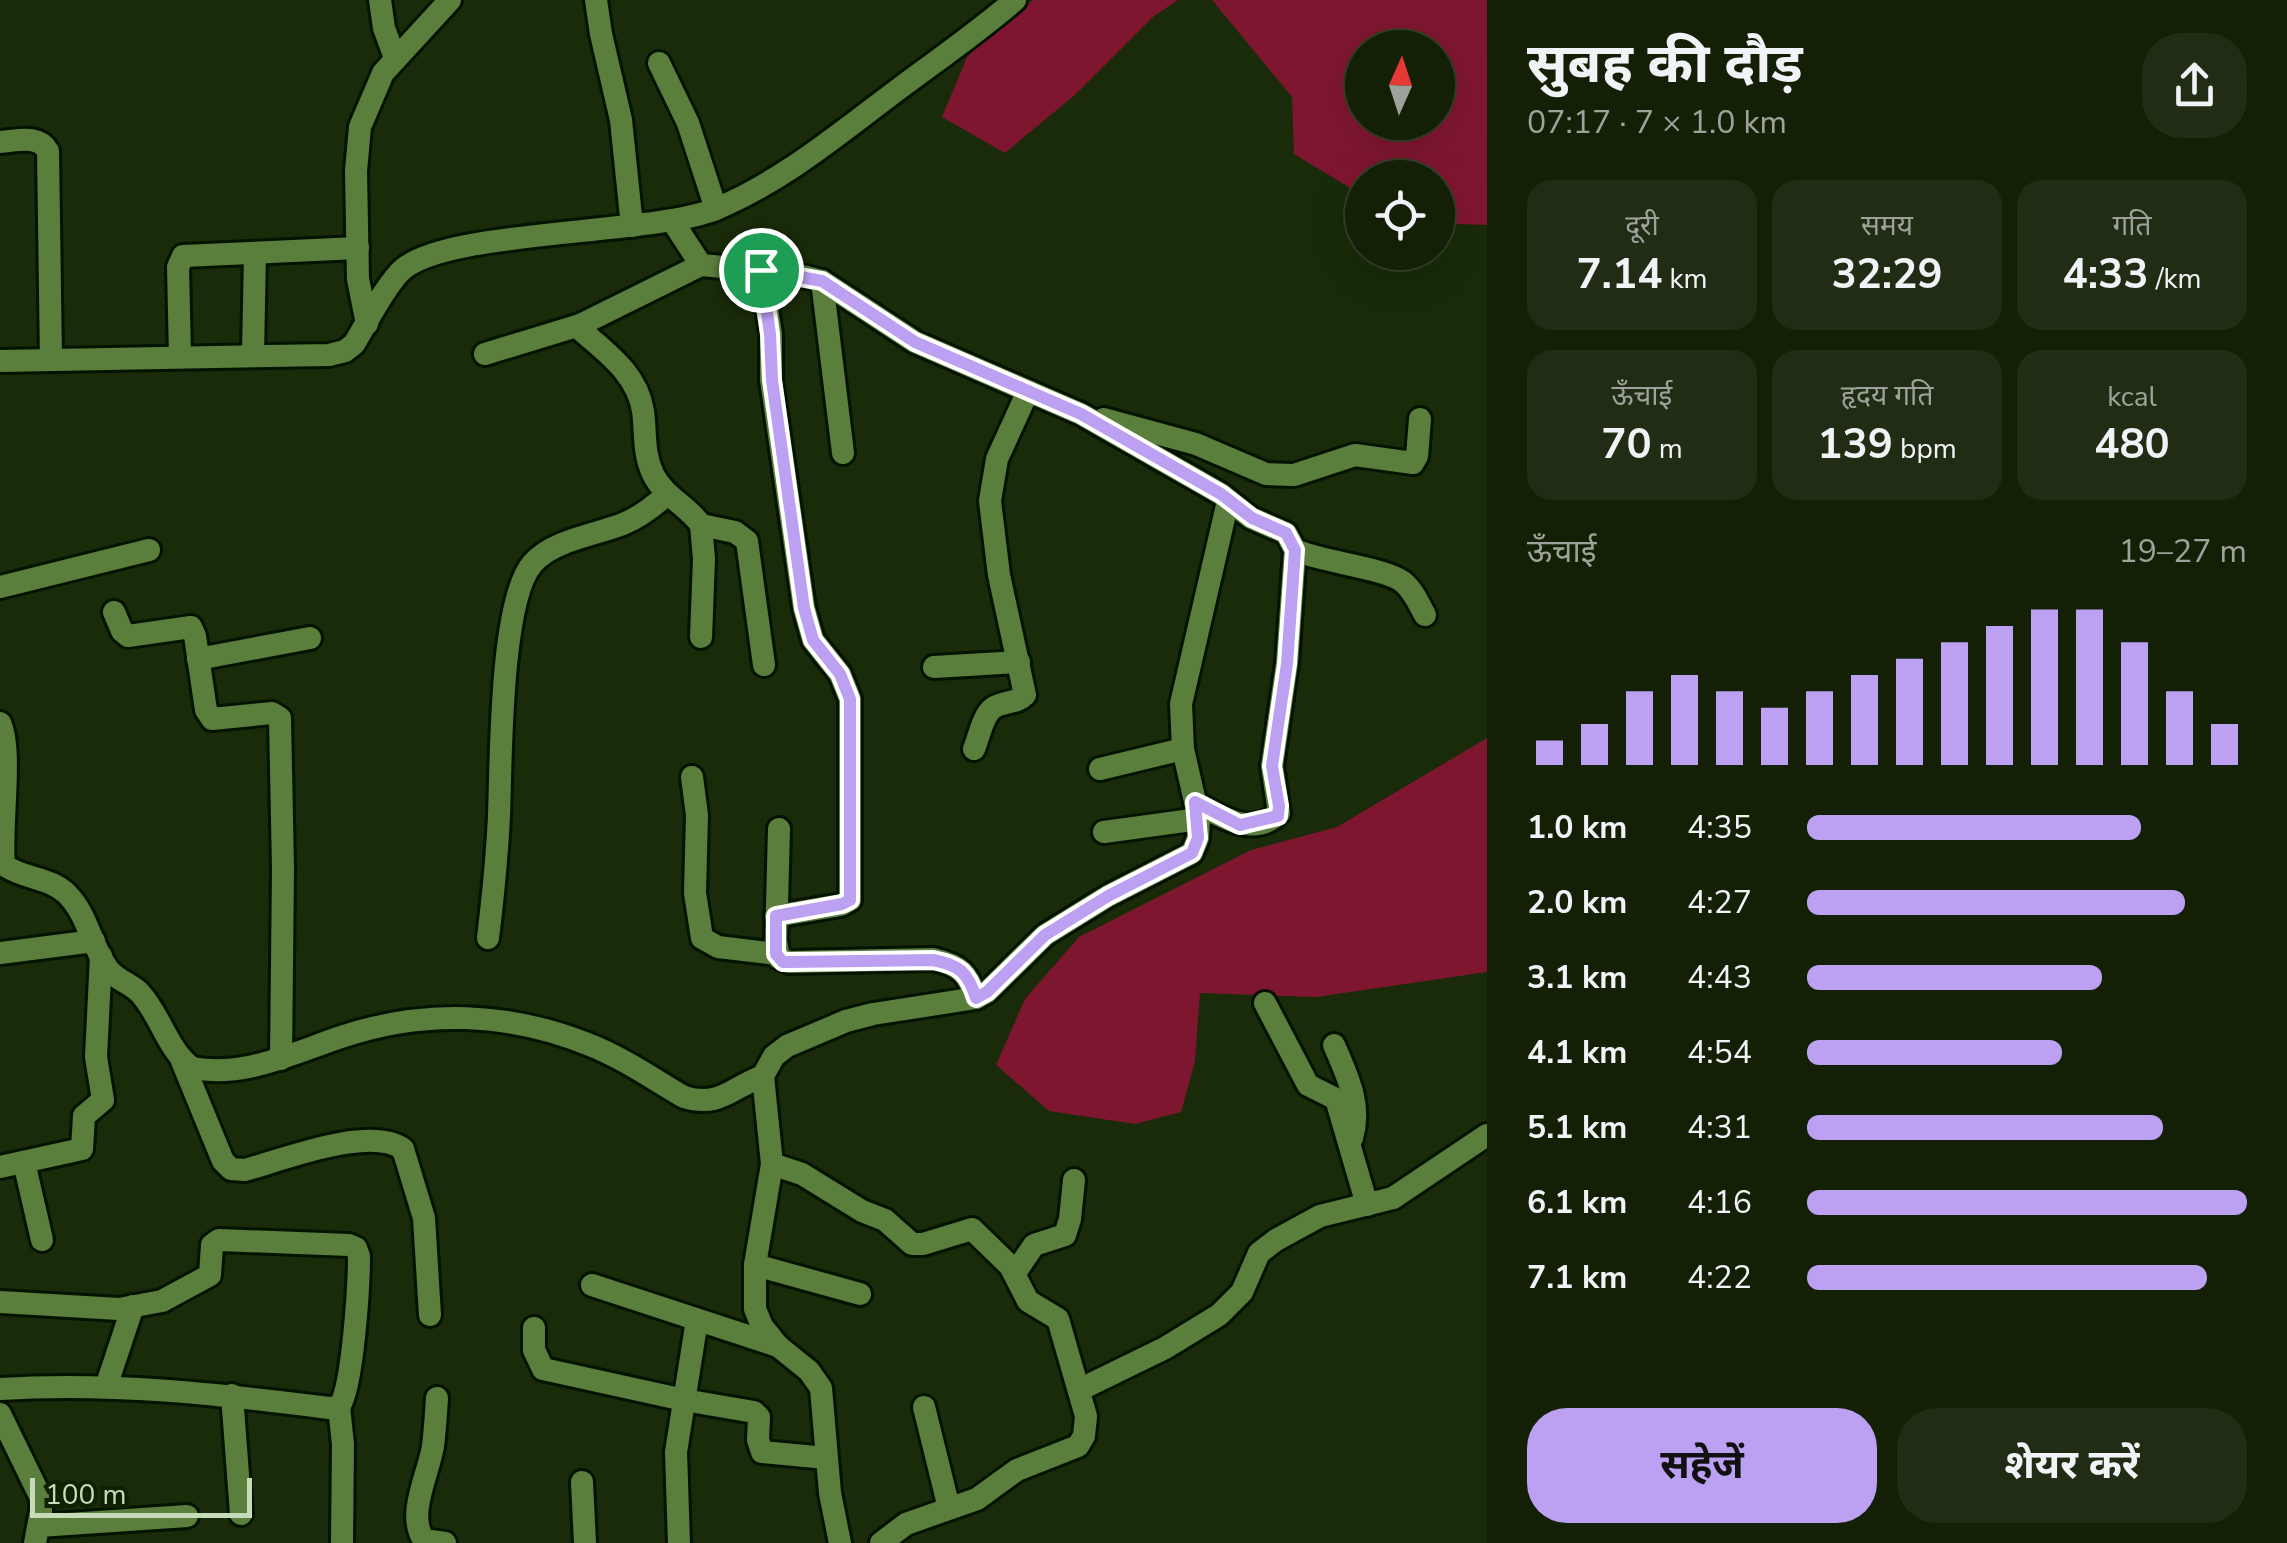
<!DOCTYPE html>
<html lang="hi">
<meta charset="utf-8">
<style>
:root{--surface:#132006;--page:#202d14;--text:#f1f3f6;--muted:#9da39b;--line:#323e28;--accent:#bca0f2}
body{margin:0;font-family:"Nunito Sans","Noto Sans Devanagari",sans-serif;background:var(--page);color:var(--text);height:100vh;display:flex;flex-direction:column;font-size:38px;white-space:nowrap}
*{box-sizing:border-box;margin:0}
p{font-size:32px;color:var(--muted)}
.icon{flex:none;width:55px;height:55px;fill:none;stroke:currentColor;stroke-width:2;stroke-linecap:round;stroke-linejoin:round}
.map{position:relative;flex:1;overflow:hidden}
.side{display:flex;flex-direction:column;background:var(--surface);width:800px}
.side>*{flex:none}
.needle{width:65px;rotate:3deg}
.buttons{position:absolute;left:1345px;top:30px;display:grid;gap:20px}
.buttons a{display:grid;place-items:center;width:110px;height:110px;border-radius:50%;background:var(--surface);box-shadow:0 10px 40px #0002,0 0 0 2px var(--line);font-size:50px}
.scale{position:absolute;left:30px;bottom:25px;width:222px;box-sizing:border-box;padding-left:10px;border:5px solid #c6dbb8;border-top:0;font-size:28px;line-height:35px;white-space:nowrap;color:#c6dbb8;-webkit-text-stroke:8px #0f2100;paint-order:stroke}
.pin{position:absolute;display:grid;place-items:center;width:85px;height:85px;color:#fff;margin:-42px;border:5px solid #fff;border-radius:50%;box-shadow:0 2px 10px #0007}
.round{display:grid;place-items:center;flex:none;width:105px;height:105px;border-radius:40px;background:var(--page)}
.headline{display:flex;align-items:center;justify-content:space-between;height:170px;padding:0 40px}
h1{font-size:55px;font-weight:700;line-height:75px}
.stats{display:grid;grid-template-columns:repeat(3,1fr);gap:15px;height:170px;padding:10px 40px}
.stats div{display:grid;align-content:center;border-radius:25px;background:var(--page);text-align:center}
.stats b{font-size:42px;font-weight:700}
.stats small{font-size:28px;font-weight:400}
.stats p{font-size:28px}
.chart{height:280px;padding:20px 40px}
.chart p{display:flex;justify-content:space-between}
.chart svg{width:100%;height:180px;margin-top:10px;stroke:var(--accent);stroke-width:6}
.action{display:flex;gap:20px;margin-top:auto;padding:20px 40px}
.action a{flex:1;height:115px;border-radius:40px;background:var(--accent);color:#111;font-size:40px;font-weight:700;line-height:115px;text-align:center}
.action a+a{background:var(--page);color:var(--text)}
ul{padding:0 40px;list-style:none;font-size:32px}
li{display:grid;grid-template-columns:160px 120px 1fr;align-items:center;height:75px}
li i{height:25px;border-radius:12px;background:var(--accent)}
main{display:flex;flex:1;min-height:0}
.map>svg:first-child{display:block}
.green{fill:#7f1630;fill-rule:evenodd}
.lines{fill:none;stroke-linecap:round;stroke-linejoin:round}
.minor-casing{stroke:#041300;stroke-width:28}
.minor{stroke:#5a7e3c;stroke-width:22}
.route-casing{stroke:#fff;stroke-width:20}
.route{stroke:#bca0f2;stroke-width:12}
</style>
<main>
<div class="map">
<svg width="1487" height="1543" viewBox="0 0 1487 1543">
<rect width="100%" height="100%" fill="#192b08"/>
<!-- green -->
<g class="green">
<polygon points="1034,0 1178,0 1154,16 1076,94 1005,153 942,117 967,57 1021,6"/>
<path d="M1212,0h275v225l-30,-1 -19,-5v-41h-76v17l-68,-41 -2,-57zM1362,48h76v74h-76z"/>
<polygon points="1487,738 1487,972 1316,997 1200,993 1195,1061 1181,1112 1135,1124 1049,1111 996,1065 1025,999 1079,937 1251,850 1337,827"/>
</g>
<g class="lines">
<!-- minor casing -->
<g class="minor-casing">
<g id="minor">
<polyline points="380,0 384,28 395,58"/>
<polyline points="596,0 601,34 621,120 632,226"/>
<polyline points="659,63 688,123 716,209"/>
<path d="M0,142c17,-1 38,-8 48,9l3,209"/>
<path d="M673,222l28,43 89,8 32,8 93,61 166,72 140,80 30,24 35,15 9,17 -8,113 -15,103 7,47c-25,25 -59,4 -84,-11"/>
<polyline points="761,270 771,334 771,380 804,608 813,640 840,674 850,699 850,900 841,905 776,916"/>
<polyline points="822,281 843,453"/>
<polyline points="367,324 358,279 356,171 360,127 383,73 450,0"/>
<polyline points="485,354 580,325"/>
<polyline points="253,355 255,253"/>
<polyline points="180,356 178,267 183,256 358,248"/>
<path d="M0,361l329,-6 16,-4 9,-7c14,-23 27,-51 45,-71 38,-44 250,-37 317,-64 69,-29 125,-77 184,-121 39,-29 78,-56 115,-88"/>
<polyline points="1104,419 1196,444 1266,474 1294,475 1355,455 1413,463 1417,456 1420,419"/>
<polyline points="701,525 735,532 747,541 764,665"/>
<path d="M1295,550c27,12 90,18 108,32 10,8 16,22 22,33"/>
<polyline points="0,587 149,550"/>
<polyline points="114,612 122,631 128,636 191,627 195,636 206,710 212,719 272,713 280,718 283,869 281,1059"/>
<path d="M701,637l3,-78 -3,-34c-14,-20 -37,-28 -48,-51 -10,-21 -7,-41 -10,-63 -6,-37 -35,-57 -61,-80l-2,-6 121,-60"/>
<polyline points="198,659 310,638"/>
<polyline points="934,667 1019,662"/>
<path d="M0,723c13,28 0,104 4,142 19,14 46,12 63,29 21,21 24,52 41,75 8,11 22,14 31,23 22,23 27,56 53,76 52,10 101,-15 149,-31 83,-28 168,-25 249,8 33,13 63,34 94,52 36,11 48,-10 79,-21l9,88 -17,101v44l7,17 16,20 31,25 12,17 9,105 10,50"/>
<path d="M974,749c5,-12 9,-34 19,-41 10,-7 23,-4 32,-13l-26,-120 -9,-74 7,-42 31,-68"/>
<polyline points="1100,769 1183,749"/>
<polyline points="692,777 697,815 695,893 702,938 718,947 777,954"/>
<path d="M779,829l-3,112 3,17 10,4 144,-3c27,6 35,14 43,39"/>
<polyline points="1104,832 1199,819"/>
<path d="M488,938c5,-41 9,-81 11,-122 2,-53 1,-217 34,-253 20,-23 62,-28 90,-39 17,-7 30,-17 43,-29"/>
<polyline points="0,953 94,941"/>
<polyline points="1265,1003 1308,1085 1336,1099 1367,1205"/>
<path d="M1334,1045c13,30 28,60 18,93"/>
<path d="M182,1061l41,100 8,8 14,1c37,-10 125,-45 158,-21l21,69 6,97"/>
<polyline points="763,1076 774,1056 787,1046 846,1021 873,1014 976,998 987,992 1045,935 1108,896 1192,853 1198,838 1199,819 1183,749 1181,704 1228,501"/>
<polyline points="24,1162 42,1240"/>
<polyline points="772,1164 802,1174 862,1211 885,1220 912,1244 923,1244 972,1229 1010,1266 1028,1301 1058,1319 1086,1416 1084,1436 1078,1446 1017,1470 977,1499 906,1524 881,1543"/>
<polyline points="0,1167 82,1149 84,1116 103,1100 96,1057 101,956"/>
<polyline points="755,1265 860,1294"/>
<polyline points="1015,1273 1034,1245 1065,1235 1070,1219 1074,1180"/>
<polyline points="592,1285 778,1346"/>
<path d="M0,1302l119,7 43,-8 48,-26 2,-30 7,-5 130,5 7,3 3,8c0,27 -6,132 -20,151l-10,1c-110,-14 -218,-26 -329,-19"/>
<polyline points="534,1328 534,1350 543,1369 684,1400 754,1412 759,1417 758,1440 762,1452 826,1458"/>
<polyline points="106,1387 133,1306"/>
<polyline points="1079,1390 1165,1348 1219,1315 1242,1292 1259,1253 1276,1240 1320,1216 1393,1198 1487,1135"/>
<polyline points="232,1395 241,1514"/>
<path d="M437,1398c-1,16 -2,32 -4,48 -4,27 -27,69 -9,94l21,3"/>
<polyline points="339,1407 343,1444 342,1543"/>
<polyline points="924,1407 949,1508"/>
<polyline points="0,1414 41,1498 41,1511 35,1543"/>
<polyline points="582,1482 585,1543"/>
<polyline points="39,1526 187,1516"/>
<polyline points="679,1543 676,1452 697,1320"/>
</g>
</g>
<!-- minor -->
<use href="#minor" class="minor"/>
</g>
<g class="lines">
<!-- route casing -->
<g class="route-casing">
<path id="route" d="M761,270l61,11 93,61 166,72 140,80 31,24 34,15 9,17 -8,114 -15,102 7,40 -1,10 -38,9 -45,-23 3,36 -6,15 -84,43 -63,39 -58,57 -11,6c-8,-25 -16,-33 -43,-38l-144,2h-6l-7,-8v-38l66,-12 8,-4v-201l-10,-25 -27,-34 -9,-32 -32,-228 -2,-46z"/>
</g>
<!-- route -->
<use href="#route" class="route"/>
</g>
</svg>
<div class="buttons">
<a><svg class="needle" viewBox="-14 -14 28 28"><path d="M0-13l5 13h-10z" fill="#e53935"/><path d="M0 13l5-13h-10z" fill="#9da39b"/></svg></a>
<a><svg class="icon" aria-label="locate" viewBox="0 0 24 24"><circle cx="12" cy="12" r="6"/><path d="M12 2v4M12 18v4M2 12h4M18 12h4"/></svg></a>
</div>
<div class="scale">100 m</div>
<div class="pin" style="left:761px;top:270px;background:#1e9e55"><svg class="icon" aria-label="arrive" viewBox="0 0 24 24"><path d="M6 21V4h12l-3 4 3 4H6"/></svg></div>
</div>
<section class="side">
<div class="headline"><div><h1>सुबह की दौड़</h1><p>07:17 · 7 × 1.0 km</p></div><a class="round"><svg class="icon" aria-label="share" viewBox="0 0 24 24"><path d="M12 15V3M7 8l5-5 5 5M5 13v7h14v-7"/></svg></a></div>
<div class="stats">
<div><p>दूरी</p><b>7.14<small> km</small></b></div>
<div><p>समय</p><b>32:29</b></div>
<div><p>गति</p><b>4:33<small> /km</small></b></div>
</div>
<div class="stats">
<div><p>ऊँचाई</p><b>70<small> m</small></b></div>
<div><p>हृदय गति</p><b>139<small> bpm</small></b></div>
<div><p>kcal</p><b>480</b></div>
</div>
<div class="chart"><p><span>ऊँचाई</span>19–27 m</p>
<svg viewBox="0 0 160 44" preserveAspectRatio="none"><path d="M5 44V38M15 44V34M25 44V26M35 44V22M45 44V26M55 44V30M65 44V26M75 44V22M85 44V18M95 44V14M105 44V10M115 44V6M125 44V6M135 44V14M145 44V26M155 44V34"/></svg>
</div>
<ul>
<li><b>1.0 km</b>4:35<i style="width:76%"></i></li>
<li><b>2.0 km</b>4:27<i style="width:86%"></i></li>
<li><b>3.1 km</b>4:43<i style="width:67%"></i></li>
<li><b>4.1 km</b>4:54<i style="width:58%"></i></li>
<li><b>5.1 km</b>4:31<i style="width:81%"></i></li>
<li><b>6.1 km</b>4:16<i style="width:100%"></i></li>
<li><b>7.1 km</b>4:22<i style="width:91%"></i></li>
</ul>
<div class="action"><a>सहेजें</a><a>शेयर करें</a></div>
</section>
</main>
